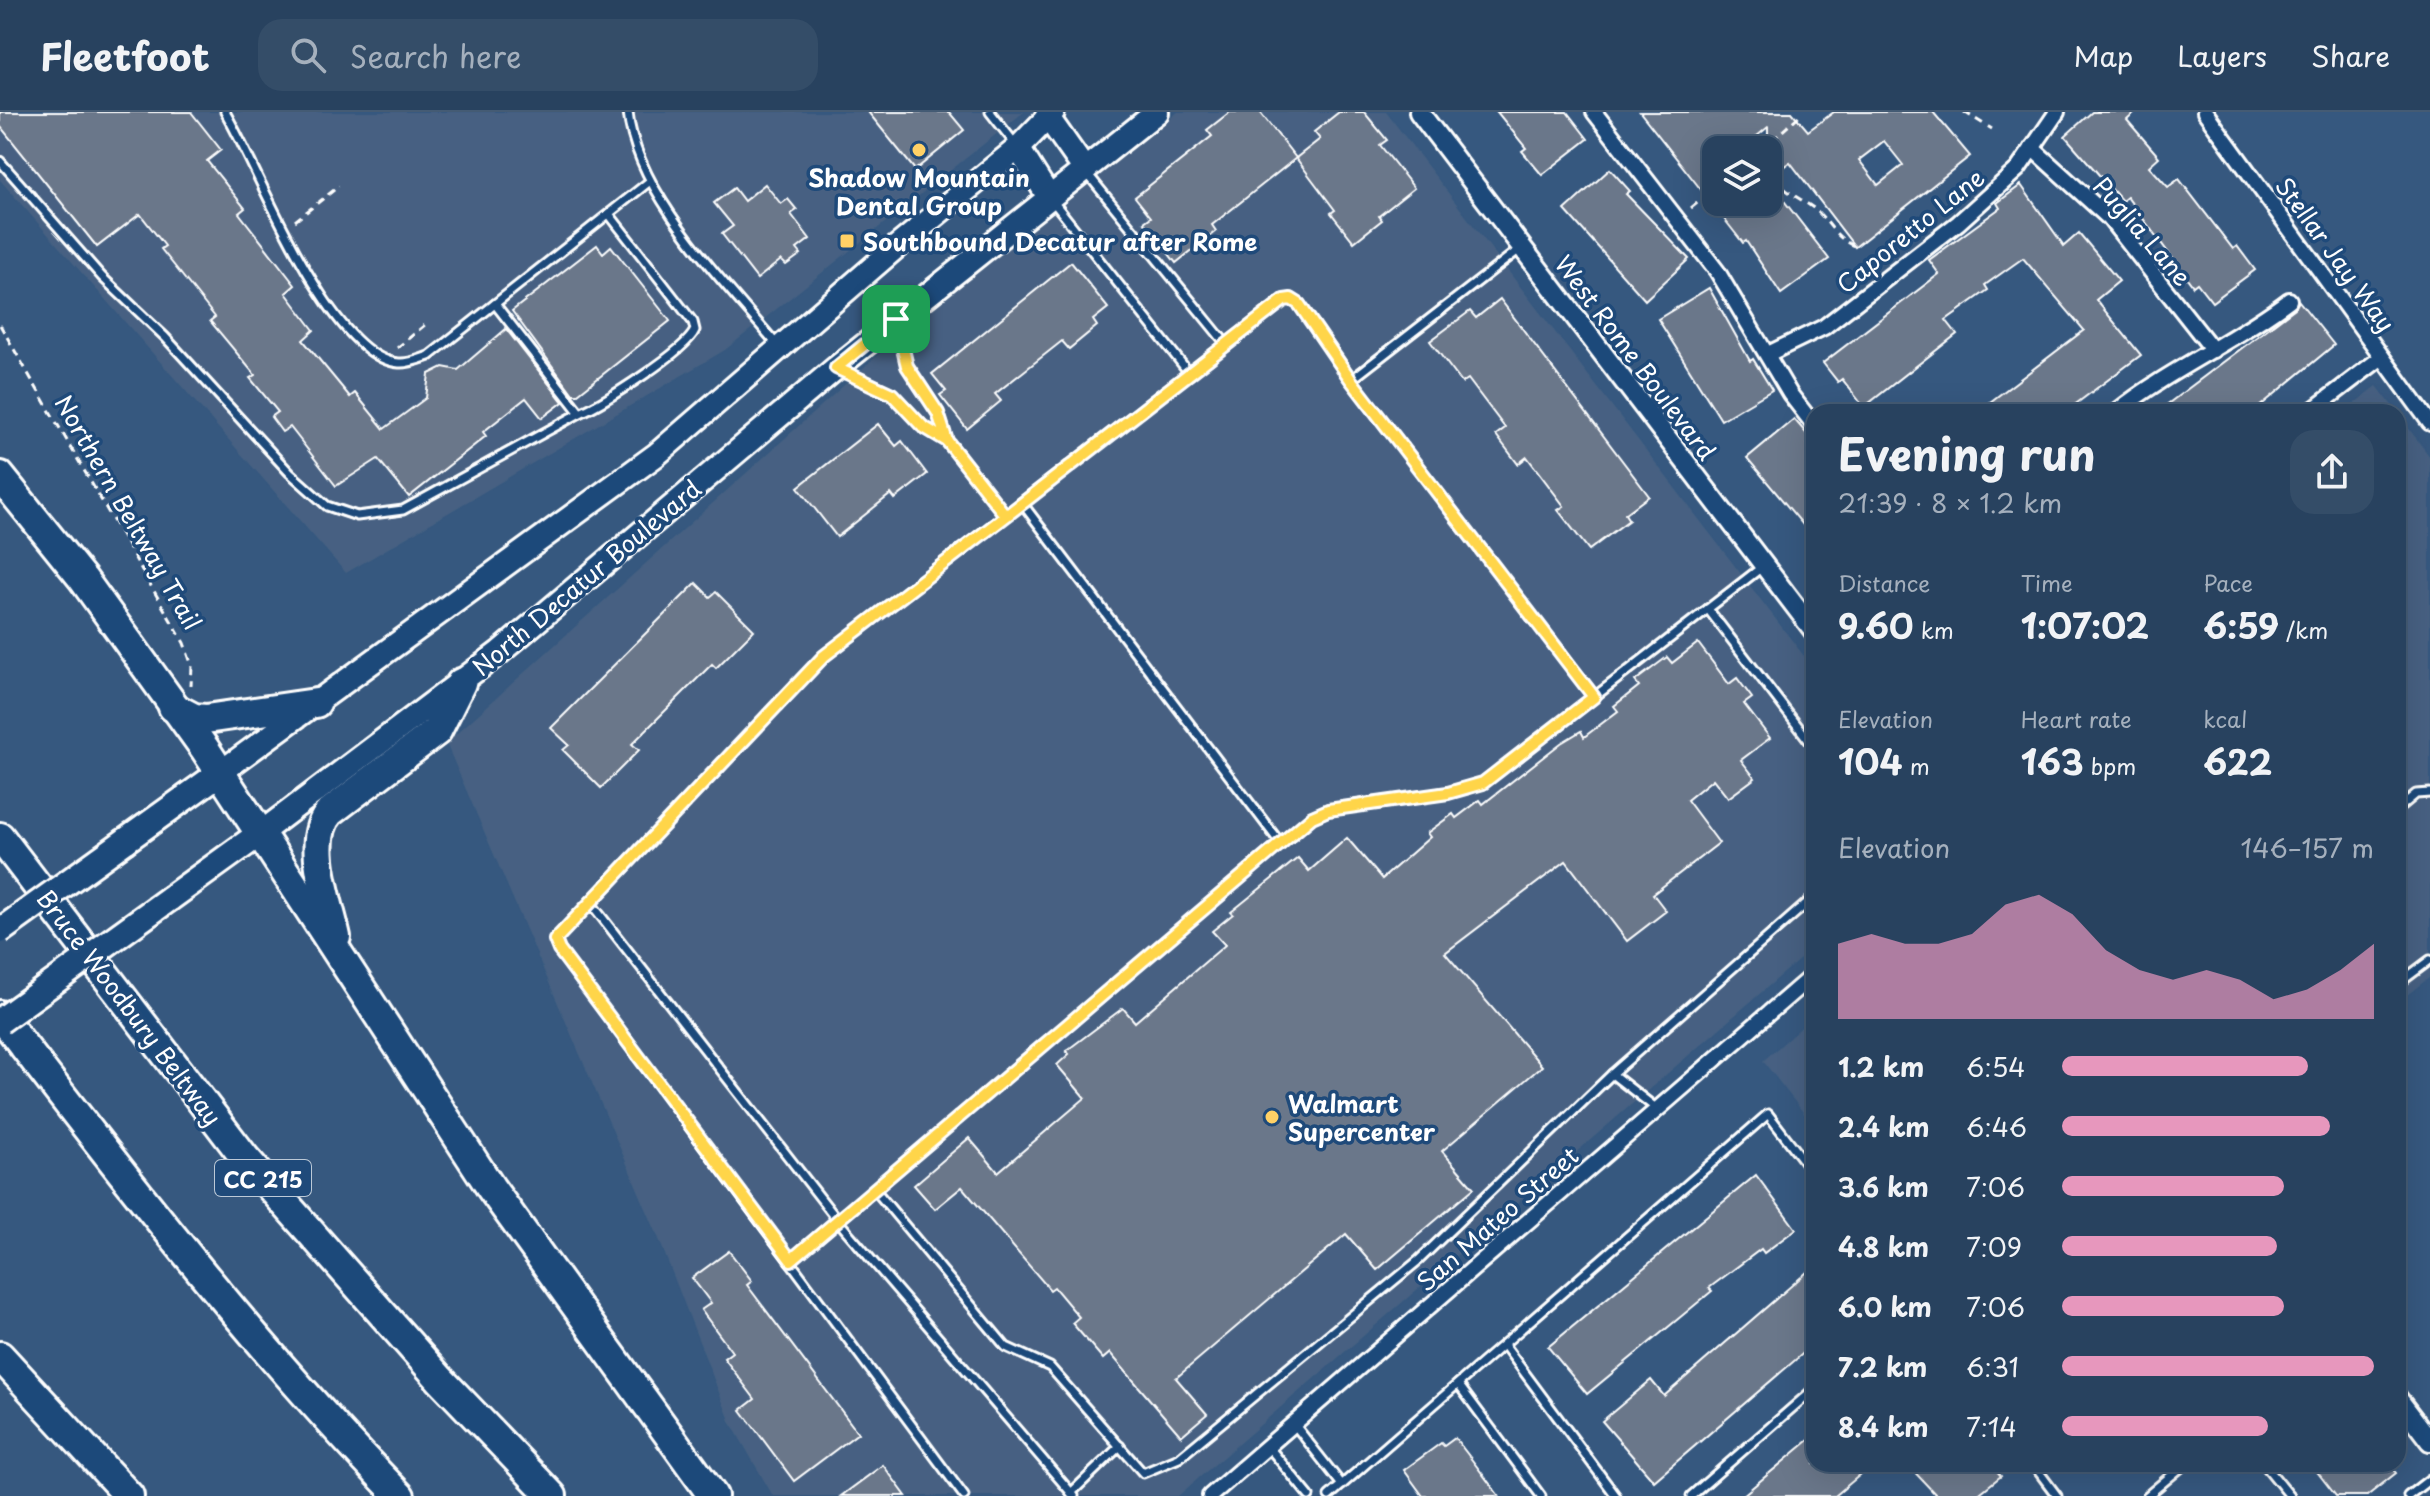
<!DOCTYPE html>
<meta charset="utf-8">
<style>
:root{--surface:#28425f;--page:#344d68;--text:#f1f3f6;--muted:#a5b0bd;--line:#445b74;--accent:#e797bd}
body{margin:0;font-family:"Playpen Sans",sans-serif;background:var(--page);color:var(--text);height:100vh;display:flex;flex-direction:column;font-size:30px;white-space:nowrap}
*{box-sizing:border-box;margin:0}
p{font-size:26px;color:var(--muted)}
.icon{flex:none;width:44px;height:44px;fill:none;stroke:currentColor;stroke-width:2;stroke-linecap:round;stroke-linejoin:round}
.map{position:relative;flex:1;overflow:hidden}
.details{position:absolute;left:1806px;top:292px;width:600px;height:1068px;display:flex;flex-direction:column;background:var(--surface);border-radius:24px;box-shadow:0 8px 32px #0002,0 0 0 2px var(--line)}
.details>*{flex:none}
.buttons{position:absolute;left:1702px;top:24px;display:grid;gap:16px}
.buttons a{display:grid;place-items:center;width:80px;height:80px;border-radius:16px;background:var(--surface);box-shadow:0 8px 32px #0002,0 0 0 2px var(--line);font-size:40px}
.pin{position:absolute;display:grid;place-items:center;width:68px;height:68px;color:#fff;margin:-34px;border-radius:16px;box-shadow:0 4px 12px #0006}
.round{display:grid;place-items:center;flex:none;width:84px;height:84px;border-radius:24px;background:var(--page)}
.overview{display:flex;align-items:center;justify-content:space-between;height:136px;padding:0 32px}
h1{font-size:44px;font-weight:700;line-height:60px}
.figures{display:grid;grid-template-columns:repeat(3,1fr);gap:12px;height:136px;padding:8px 32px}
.figures div{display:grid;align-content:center}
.figures b{font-size:34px;font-weight:700}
.figures small{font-size:22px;font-weight:400}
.figures p{font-size:22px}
.chart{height:224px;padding:16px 32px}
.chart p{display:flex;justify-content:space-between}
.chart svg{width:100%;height:144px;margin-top:8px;fill:var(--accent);opacity:.7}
ul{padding:0 32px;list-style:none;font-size:26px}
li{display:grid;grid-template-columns:128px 96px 1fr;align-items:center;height:60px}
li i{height:20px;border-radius:10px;background:var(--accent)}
header{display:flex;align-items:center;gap:48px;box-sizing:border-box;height:112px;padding:0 40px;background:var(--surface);border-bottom:2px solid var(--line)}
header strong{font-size:38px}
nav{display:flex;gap:44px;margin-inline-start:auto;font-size:28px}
.search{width:560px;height:72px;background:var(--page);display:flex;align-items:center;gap:20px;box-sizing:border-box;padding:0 28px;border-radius:24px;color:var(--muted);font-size:30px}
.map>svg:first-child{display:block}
.built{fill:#466182}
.building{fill:#6b778a;stroke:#fff;stroke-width:2;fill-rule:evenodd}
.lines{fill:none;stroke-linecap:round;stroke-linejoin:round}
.service-casing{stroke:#fff;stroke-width:13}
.minor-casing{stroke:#fff;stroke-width:20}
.tertiary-casing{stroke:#fff;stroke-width:24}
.secondary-casing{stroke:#fff;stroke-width:28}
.primary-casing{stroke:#fff;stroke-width:30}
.motorway-casing{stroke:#fff;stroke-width:34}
.path{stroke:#fff;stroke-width:3;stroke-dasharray:8 6;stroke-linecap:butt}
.service{stroke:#1f4a7a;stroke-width:7}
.minor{stroke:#1f4a7a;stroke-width:14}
.tertiary{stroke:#1f4a7a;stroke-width:18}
.secondary{stroke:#1f4a7a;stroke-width:22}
.primary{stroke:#1f4a7a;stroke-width:24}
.motorway{stroke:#1f4a7a;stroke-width:28}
.primary-bridge-casing{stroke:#fff;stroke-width:30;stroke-linecap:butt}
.primary-bridge{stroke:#1f4a7a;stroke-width:24}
.route-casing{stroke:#fff;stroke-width:16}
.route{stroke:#ffd54a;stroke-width:10}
.poi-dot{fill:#ffd166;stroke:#1f4a7a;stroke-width:3}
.labels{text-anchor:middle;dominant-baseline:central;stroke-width:7;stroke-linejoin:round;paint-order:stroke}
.shield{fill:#1f4a7a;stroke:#bcc9d7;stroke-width:2}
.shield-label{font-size:22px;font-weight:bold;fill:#fff}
.poi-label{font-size:24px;font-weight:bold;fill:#fff;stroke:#1f4a7a;text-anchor:start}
.street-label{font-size:24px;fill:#fff;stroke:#1f4a7a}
</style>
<header>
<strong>Fleetfoot</strong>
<div class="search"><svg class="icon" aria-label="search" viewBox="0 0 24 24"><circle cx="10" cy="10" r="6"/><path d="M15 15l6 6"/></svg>Search here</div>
<nav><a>Map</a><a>Layers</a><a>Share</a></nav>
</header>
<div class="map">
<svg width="2430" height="1384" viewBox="0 0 2430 1384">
<rect width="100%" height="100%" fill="#36587f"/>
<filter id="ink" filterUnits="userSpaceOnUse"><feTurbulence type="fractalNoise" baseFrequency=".0125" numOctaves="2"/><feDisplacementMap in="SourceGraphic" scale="16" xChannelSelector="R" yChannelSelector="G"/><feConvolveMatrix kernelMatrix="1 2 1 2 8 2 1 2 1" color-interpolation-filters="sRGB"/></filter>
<g filter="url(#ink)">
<!-- built -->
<g class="built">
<polygon points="0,0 1024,0 725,238 346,461 0,68"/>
<polygon points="1178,0 1386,0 1814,557 1814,835 1178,1384 773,1384 731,1311 657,1122 446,631 921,204"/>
<polygon points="2377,274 2397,300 2343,300"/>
<polygon points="2398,302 2430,345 2430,865 2398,890"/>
<polygon points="1814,904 1814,1014 1763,949"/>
</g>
<!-- building -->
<g class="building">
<polygon points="0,0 191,0 221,38 207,49 245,96 239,101 295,173 286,181 314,218 303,228 350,285 355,281 384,317 426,286 429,262 443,255 458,258 506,217 563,290 542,306 526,286 483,320 486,324 409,385 378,347 336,374 290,315 282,320 271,305 278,300 250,266 255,263 210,209 215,205 161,137 165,134 140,102 97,135 0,14"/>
<polygon points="868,0 949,0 964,18 915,58"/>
<polygon points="1230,0 1260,0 1296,46 1212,113 1216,119 1176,151 1144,110 1151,105 1135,85 1212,24 1207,18"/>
<polygon points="1339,0 1364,0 1387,28 1380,33 1414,76 1379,104 1382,108 1354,130 1331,101 1335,98 1296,46 1320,27 1314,20"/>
<polygon points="1497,0 1567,0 1588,27 1542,63 1522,39 1526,36"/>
<path d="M1640,0h152l16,19 26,-19h99l37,44 -115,91 -65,-85 -22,16v-51l-28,23h-24v52h52v-22l61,79 -48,35 -35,-53 -3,2zM1884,29l19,24 -25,20 -19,-25z"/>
<polygon points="2092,0 2136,0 2127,8 2159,45 2149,54 2168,75 2179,67 2233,137 2237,134 2255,158 2212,190 2197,171 2193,174 2127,85 2122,89 2065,24"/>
<polygon points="1610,57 1630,79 1626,82 1689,147 1645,188 1565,98"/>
<polygon points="765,72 781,92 788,87 797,98 791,102 810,127 797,137 801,142 786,153 781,148 757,167 722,122 733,114 714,91 734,76 744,89"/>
<polygon points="2021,73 2064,134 2079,121 2119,169 2096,188 2141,243 2065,300 1977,300 2084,218 2023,146 1985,173 1988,178 1946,208 1957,222 1864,295 1842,267 1838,270 1823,251 1939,162 1929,148 2000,96 1997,91"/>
<polygon points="597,133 603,141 611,134 670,209 578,282 573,282 512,199"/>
<polygon points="1071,150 1108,196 1093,208 1097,214 1069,237 1062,229 995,282 1001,289 967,317 940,283 946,279 932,262"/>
<polygon points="1709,176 1750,249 1753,247 1772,278 1721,308 1658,207"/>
<polygon points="1500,187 1649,384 1625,402 1629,408 1589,438 1558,398 1564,394 1527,345 1518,352 1496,323 1505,316 1468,267 1462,271 1430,229 1470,199 1476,206"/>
<polygon points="2299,189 2334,233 2253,300 2157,300 2295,196"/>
<polygon points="1794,307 1812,328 1808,332 1814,340 1814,426 1747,346"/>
<polygon points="878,312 896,334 902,329 927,362 895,387 891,382 837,425 798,375"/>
<polygon points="696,471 710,485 716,480 754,518 716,556 712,552 632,632 639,638 601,676 563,638 569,633 551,616"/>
<polygon points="1698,531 1729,572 1737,566 1752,586 1744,592 1770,626 1741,648 1755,666 1728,686 1713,667 1687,688 1719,731 1653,782 1666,799 1627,829 1566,749 1445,841 1542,954 1442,1039 1474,1076 1377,1158 1346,1122 1176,1266 1207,1302 1181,1324 1110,1241 1103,1247 1072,1211 1079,1205 1054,1175 1050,1178 962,1075 935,1097 914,1073 969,1026 998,1060 1085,986 1057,953 1069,942 1066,939 1123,896 1135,910 1225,833 1212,819 1233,802 1231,800 1298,746 1309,759 1347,726 1382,767 1430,725 1427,721 1453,702 1456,706 1480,688 1483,692 1561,631 1581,619 1584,625 1618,599 1614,594 1639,574 1635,569 1667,545 1672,551"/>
<polygon points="1756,1063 1796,1117 1764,1141 1761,1137 1709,1176 1712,1179 1587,1282 1548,1235"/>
<polygon points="729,1139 752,1169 747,1173 858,1321 794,1369 741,1298 755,1287 724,1246 732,1240 701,1198 711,1191 692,1166"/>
<polygon points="1814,1154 1814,1232 1654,1369 1602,1309 1651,1268 1664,1284"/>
<polygon points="1814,1324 1814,1352 1873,1352 1835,1384 1742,1384"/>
<polygon points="1455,1326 1472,1348 1499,1384 1423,1384 1404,1358 1441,1331 1444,1334"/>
<polygon points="1907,1352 1991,1352 2001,1364 1976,1384 1937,1384"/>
<polygon points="2311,1352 2389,1352 2396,1361 2367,1384 2336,1384"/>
<polygon points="883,1353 906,1384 841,1384"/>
</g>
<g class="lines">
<!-- service casing -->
<g class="service-casing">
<g id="service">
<path d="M225,0c33,55 104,246 174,251 10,1 21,-4 30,-7l221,-175"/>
<path d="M628,0c8,83 98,171 150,234"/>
<polyline points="990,0 1016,33"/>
<polyline points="0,49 102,165 165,225 290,361 327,394 357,404 403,398 580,301"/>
<polyline points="1086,60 1227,233"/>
<polyline points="1051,87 1190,262"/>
<path d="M495,192l85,109c23,-10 106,-62 115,-83l-2,-8 -84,-108"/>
<polyline points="897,211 907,254 938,301 947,329 1006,404"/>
<polyline points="841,258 892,282 922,314 947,329"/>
<polyline points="1351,268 1594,585"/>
<polyline points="1022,391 1281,732"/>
<polyline points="1708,497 1814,635"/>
<polyline points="2398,697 2416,682 2430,681"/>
<polyline points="590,790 839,1110 1074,1384"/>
<polyline points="2398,872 2430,848"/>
<polyline points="1612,962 1657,997"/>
<polyline points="876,1079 1006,1235 1050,1255 1143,1361 1179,1346 1419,1148 1612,962 1814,785"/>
<polyline points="791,1148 1312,705 1328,698 1448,681 1483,671 1762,455"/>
<polyline points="1504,1233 1616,1384"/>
<polyline points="1458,1272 1541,1384"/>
<polyline points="1294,1312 1342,1373"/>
<polyline points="1267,1333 1309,1384"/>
<polyline points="2033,1352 2057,1384"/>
<polyline points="2264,1352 2290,1384"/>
<polyline points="1071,1381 1120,1334"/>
<polyline points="964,1384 559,838 555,828 824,544 1284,188 1291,187 1299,192 1351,268 1521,136"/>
<polyline points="1329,1384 1768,1002 1814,1062"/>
<polyline points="1691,1384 1814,1277"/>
<polyline points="2147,1384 2185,1352"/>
<polyline points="2408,1384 2430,1367"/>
</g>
</g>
<!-- minor casing -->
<g class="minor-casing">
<g id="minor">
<polyline points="1594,0 1717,159 1790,282 1814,313"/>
<polyline points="2205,0 2430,311"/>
<polyline points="2032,36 2109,106 2213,238"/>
<polyline points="1768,242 1824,215 1958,111 2018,57 2057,0"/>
<path d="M2116,300c54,-43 118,-70 173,-112"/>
<polyline points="2310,300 2382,245"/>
<polyline points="1210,1384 1814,862"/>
</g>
</g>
<!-- tertiary casing -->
<g class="tertiary-casing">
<g id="tertiary">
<polyline points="1419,0 1814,519"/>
<polyline points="2398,1287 2430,1329"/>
</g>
</g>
<!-- secondary casing -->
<g class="secondary-casing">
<g id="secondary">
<polyline points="1047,4 1085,58"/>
<polyline points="1018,36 1049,85"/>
<polyline points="221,660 656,343 894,137 1018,36 1053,0"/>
<polyline points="262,720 500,540 836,256 1157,0"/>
</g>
</g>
<!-- primary casing -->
<g class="primary-casing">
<g id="primary">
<polyline points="125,729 221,660"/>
<polyline points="169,787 262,720"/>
</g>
</g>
<!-- motorway casing -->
<g class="motorway-casing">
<g id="motorway">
<polyline points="0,364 83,467 205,637 491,1076 713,1384"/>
<polyline points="173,595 194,606 206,607 316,591"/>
<polyline points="0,725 245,1046 440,1267 552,1384"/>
<path d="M336,825c-7,-34 -32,-98 -6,-125l107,-81 24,-48"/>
<path d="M0,903c127,166 254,331 400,481"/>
<polyline points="0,1244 129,1384"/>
</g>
</g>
<!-- path -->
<g class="path">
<polyline points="1964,0 1992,17"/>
<polyline points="1762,38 1803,0"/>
<path d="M1768,53c9,27 33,31 50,47 13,13 18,26 36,34"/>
<polyline points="1691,96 1716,76"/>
<polyline points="295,109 339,74"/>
<polyline points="0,213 184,531 192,554 191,574"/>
<polyline points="397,236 426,212"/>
</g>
<!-- service -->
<use href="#service" class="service"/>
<!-- minor -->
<use href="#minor" class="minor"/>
<!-- tertiary -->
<use href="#tertiary" class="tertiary"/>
<!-- secondary -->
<use href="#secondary" class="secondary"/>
<!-- primary -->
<use href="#primary" class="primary"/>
<!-- motorway -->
<use href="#motorway" class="motorway"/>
<!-- primary-bridge casing -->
<g class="primary-bridge-casing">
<g id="primary-bridge">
<polyline points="0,819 125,729"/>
<polyline points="0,909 169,787"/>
</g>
</g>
<!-- primary-bridge -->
<use href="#primary-bridge" class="primary-bridge"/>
</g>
</g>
<g class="lines" filter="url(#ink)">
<!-- route casing -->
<g class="route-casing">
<polyline id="route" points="896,207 907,254 938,301 947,329 1006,404 824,544 555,828 559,838 791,1148 1312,705 1328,698 1448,681 1483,671 1594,585 1351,268 1299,192 1291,187 1284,188 1006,404 947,329 922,314 892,282 836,256 896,207"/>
</g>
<!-- route -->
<use href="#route" class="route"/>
</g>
<!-- markers -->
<g class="poi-dot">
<circle cx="919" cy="38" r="8"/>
<rect x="839" y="121" width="16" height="16" rx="4"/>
<circle cx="1272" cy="1005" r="8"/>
</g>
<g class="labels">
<!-- shield labels -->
<rect class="shield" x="215" y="1048" width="96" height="36" rx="6"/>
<g class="shield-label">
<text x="263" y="1066">CC 215</text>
</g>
<!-- poi labels -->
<g class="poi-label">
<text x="919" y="65" text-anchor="middle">Shadow Mountain<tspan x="919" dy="28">Dental Group</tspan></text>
<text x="863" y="129">Southbound Decatur after Rome</text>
<text x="1288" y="991">Walmart<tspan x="1288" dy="28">Supercenter</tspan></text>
</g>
<!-- street labels -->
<g class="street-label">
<text transform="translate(1910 118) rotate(-39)">Caporetto Lane</text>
<text transform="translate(2143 119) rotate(49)">Puglia Lane</text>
<text transform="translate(2336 142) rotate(54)">Stellar Jay Way</text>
<text transform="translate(1636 245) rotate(53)">West Rome Boulevard</text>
<text transform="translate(129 400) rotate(60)">Northern Beltway Trail</text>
<text transform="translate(586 465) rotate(-40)">North Decatur Boulevard</text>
<text transform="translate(130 895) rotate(53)">Bruce Woodbury Beltway</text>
<text transform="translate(1497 1106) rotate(-41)">San Mateo Street</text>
</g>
</g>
</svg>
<div class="buttons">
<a><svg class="icon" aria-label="layers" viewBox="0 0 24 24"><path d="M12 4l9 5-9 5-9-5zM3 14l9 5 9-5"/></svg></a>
</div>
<div class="pin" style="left:896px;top:207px;background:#1e9e55"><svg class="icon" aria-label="arrive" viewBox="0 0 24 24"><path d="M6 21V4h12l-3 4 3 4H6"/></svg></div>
<section class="details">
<div class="overview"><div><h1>Evening run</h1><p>21:39 · 8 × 1.2 km</p></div><a class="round"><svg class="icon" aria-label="share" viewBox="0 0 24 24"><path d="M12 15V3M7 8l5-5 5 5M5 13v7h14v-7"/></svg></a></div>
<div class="figures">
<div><p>Distance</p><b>9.60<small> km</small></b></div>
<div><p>Time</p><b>1:07:02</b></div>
<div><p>Pace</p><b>6:59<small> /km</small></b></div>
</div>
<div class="figures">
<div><p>Elevation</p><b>104<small> m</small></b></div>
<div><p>Heart rate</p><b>163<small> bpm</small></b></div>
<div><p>kcal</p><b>622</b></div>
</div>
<div class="chart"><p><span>Elevation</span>146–157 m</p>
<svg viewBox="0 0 160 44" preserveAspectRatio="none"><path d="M0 44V21L10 18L20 21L30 21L40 18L50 9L60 6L70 12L80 23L90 29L100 32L110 29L120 32L130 38L140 35L150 29L160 21V44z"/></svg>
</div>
<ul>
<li><b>1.2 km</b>6:54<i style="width:79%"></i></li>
<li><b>2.4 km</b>6:46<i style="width:86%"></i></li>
<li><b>3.6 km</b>7:06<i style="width:71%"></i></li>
<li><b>4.8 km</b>7:09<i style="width:69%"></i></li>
<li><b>6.0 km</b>7:06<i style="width:71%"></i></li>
<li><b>7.2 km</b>6:31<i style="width:100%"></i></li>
<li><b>8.4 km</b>7:14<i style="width:66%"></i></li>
</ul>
</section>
</div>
